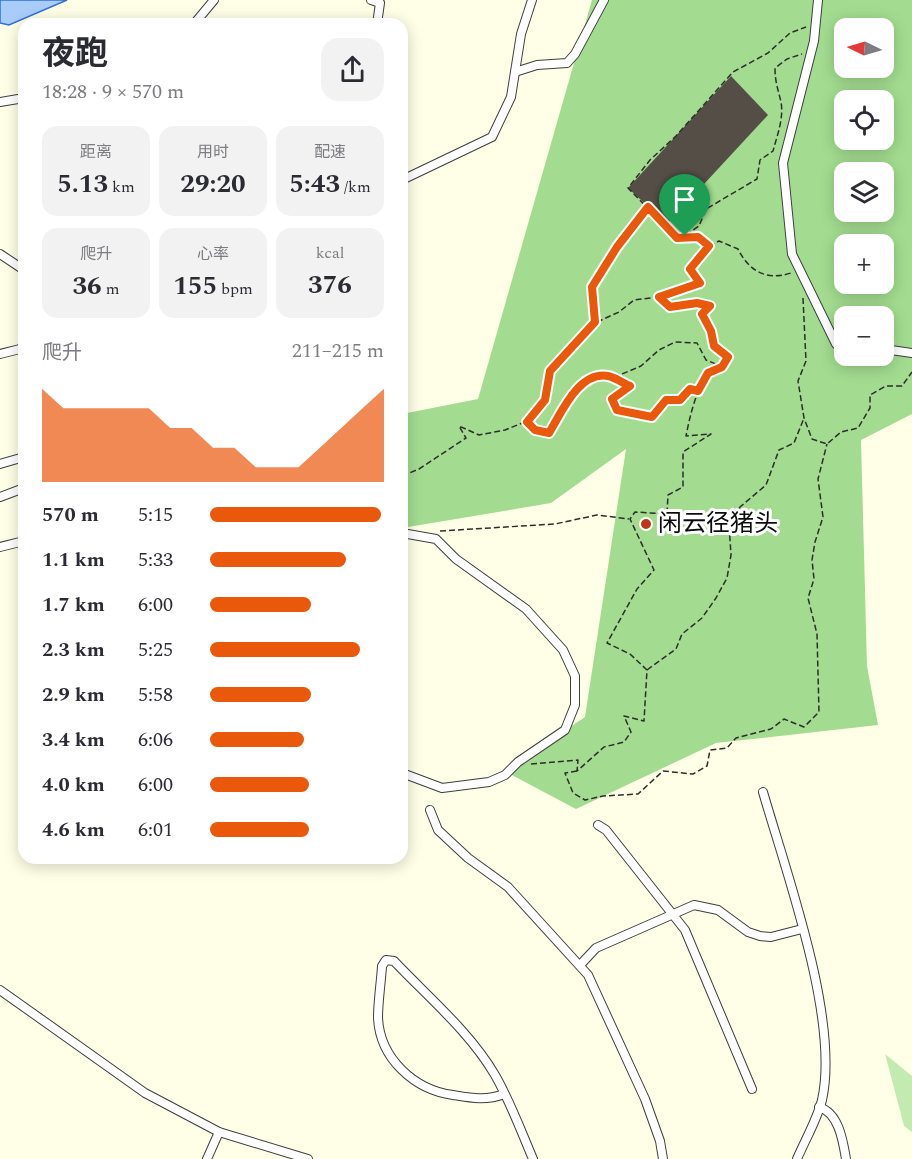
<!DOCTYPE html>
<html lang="zh">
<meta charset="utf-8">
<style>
:root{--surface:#fff;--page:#f2f2f3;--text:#2b2b33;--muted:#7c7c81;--accent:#ea580c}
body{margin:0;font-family:Spectral,"Noto Sans SC",serif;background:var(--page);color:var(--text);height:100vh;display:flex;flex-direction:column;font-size:22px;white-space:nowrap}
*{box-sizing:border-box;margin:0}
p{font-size:20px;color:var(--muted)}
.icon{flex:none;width:33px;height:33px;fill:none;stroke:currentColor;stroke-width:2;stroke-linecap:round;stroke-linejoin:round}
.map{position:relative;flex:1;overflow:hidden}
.sheet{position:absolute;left:18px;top:18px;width:390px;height:846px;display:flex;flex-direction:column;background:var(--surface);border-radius:18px;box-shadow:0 3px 15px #0003}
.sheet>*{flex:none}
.needle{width:39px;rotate:275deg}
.controls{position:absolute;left:834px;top:18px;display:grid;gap:12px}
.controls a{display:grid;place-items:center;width:60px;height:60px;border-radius:12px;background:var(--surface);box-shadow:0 3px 15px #0003;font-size:30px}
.pin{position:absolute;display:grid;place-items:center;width:51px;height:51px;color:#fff;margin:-62px -26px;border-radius:50% 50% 50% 0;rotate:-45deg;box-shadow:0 0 6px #0007}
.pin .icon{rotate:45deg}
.round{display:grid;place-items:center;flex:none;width:63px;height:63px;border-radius:18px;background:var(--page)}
.headline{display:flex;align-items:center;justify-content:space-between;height:102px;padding:0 24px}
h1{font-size:33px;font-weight:700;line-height:45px}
.figures{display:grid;grid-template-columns:repeat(3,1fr);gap:9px;height:102px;padding:6px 24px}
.figures div{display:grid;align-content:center;border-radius:15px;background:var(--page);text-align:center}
.figures b{font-size:26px;font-weight:700}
.figures small{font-size:16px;font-weight:400}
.figures p{font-size:16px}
.chart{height:168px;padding:12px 24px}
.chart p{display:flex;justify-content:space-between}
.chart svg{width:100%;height:108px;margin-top:6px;fill:var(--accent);opacity:.7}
ul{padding:0 24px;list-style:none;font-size:20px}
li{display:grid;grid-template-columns:96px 72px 1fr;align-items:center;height:45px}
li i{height:15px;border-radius:8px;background:var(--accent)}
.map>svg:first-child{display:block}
.green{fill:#c3eab1}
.forest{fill:#a3dc90;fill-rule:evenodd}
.water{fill:#aaccf9;stroke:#2e71d3;stroke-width:1.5}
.building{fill:#544e47}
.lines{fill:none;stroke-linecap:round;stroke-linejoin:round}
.street-casing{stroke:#3e3e3e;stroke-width:10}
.path{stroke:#2d2d2d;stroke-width:1.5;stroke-dasharray:6 3;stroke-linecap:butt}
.street{stroke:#fff;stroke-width:8}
.route-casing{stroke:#fff;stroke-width:12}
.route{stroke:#ea580c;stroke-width:8}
.poi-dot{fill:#c0361d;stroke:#fff;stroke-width:2}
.labels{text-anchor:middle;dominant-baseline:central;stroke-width:6;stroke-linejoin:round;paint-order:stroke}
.poi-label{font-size:24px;fill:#0b0b0b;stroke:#fff;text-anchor:start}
</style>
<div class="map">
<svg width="912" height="1159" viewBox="0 0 912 1159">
<rect width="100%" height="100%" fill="#ffffe8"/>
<!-- green -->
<polygon class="green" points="885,1054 912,1076 912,1132 904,1126"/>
<!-- forest -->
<path class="forest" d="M592,0h320v414l-51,26 6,226 11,59 -162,18 -140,66 -72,-38 81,-54 41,-268 -75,54 -149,25v-114l76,-15zM844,28h40v40h-40zM844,100h40v40h-40zM844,172h40v40h-40zM844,244h40v40h-40zM844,316h40v40h-40z"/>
<!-- water -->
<polygon class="water" points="0,0 67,0 9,25 0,23"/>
<!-- building -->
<polygon class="building" points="731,76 768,115 667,224 628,188"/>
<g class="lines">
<!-- street casing -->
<g class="street-casing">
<g id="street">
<polyline points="371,0 380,3 377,24"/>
<polyline points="818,0 814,41 783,163 792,254 836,344 844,345"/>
<polyline points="194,24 214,0"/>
<polyline points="515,72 537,65 567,63 575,54 604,0"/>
<polyline points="0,102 24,98"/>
<polyline points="402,180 492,137 511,97 521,34 532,0"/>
<polyline points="0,254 24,270"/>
<polyline points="884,349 912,353"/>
<polyline points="0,354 20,349 24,344"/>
<polyline points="0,464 24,457"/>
<polyline points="0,497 24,488"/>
<polyline points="402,533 436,539 456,559 526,609 563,650 575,676 575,705 565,730 518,762 505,775 489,782 442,788 402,773"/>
<polyline points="0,547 24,541"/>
<path d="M763,792c23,80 77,228 59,308 -5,20 -17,40 -25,59"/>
<polyline points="430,810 438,830 468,858 508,887 588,975 645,1099 660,1141 663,1159"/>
<polyline points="598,825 606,830 685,930 752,1089"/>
<polyline points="581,964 596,948 694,905 718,910 748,932 760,936 771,937 802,929"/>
<polyline points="0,990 145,1093 219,1132 308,1159"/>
<path d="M504,1094c-18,7 -33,4 -51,1 -38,-5 -73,-36 -75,-77 0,-17 3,-35 4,-52l4,-6 8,1c34,36 76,71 101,114 15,26 26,56 38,84"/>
<path d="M819,1107c20,6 24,34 27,52"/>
<polyline points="207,1159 219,1132"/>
</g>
</g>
<!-- path -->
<g class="path">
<path d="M686,235l13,-9 7,-17 51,-30 3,-19 13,-9c4,-15 11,-33 8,-49 -3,-13 -6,-20 -6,-34l12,-9 15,-5"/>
<path d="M709,246l10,-5 19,8c11,22 28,32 53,24"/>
<polyline points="803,298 806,361 798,381 804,418 812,439 827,444 841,432 858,428 870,408 870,395 886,386 902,386 912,372"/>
<polyline points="597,322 619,312 634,300 658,297"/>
<polyline points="610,377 630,386 612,399 617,410 652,417 666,400 680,400 690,389 698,391"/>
<polyline points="528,422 535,430 549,433 576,389 585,382 622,374 641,366 659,350 675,342 697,343 706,360 721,366"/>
<polyline points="402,476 419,469 466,438 459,426 479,435 505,430 527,421 545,400 550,371 595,322 592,287 617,247 648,207"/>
<polyline points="440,531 555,524 597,515 629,519"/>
<polyline points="647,670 676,649 682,634 702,618 716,598 727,578 731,555 729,524 740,507 766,485 779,450 794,443 804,418"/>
<path d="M531,764l47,-4 -1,11 27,-24 20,-5 7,-10 -7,-16 20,5 3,-51 -17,-16 -23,-11 30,-54 17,-19 -24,-51 5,-7 32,2 1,-19 15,-8v-35l28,-18 -25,2c4,-20 9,-43 21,-60 6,-8 15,-10 21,-19l-14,-11 -3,-15 -9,-17 8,-8 -13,-3 -27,4 -11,-10 41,-14 -10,-14 19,-23 -11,-9 -21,1 -49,-50 22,-28 26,-24 57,-64 35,-19 22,-20 16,-6"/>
<polyline points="577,771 565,773 573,793 585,800 603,796 638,794 663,771 693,774 707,766 710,750 727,748 736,738 771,729 784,719 804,727 819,712 817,634 808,598 814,579 812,560 815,542 823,517 818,479 827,444"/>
</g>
<!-- street -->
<use href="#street" class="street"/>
</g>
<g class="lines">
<!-- route casing -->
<g class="route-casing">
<path id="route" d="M648,207l29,31 21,-1 11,9 -19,23 10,14 -41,14 11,10 27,-4 13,3 -8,8 9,17 3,15 14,11 -6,10 -14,6 -10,18 -8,-2 -10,11h-14l-14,17 -35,-7 -5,-11 18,-13c-7,-3 -16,-9 -22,-10 -30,-5 -47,38 -59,57l-14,-3 -8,-8 18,-22 5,-29 45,-49 -3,-35 25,-40z"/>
</g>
<!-- route -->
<use href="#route" class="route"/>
</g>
<!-- markers -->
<circle class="poi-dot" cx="646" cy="524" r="6"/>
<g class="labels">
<!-- poi labels -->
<g class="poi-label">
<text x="658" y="524">闲云径猪头</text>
</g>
</g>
</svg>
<div class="controls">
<a><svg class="needle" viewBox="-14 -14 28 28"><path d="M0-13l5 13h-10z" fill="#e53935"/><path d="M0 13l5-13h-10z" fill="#7c7c81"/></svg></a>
<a><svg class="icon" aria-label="locate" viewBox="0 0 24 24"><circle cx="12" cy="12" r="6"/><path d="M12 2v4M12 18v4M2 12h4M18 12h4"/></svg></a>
<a><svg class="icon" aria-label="layers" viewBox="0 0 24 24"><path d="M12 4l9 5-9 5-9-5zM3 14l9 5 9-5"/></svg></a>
<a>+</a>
<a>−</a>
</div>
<div class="pin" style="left:685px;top:236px;background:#1e9e55"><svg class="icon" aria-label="arrive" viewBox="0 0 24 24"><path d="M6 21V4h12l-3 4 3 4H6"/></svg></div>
<section class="sheet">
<div class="headline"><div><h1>夜跑</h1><p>18:28 · 9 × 570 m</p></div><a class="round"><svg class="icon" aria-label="share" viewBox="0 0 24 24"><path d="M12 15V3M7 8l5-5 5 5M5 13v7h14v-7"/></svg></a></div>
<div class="figures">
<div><p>距离</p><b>5.13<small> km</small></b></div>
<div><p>用时</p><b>29:20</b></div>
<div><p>配速</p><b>5:43<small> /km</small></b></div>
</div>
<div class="figures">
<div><p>爬升</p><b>36<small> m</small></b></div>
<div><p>心率</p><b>155<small> bpm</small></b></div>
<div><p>kcal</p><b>376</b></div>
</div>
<div class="chart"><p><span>爬升</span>211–215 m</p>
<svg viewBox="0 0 160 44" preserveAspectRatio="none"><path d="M0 44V6L10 14L20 14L30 14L40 14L50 14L60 22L70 22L80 30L90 30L100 38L110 38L120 38L130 30L140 22L150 14L160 6V44z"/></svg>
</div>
<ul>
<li><b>570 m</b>5:15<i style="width:98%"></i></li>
<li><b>1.1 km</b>5:33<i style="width:78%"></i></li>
<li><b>1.7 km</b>6:00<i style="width:58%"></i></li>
<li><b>2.3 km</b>5:25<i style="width:86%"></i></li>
<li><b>2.9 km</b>5:58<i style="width:58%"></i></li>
<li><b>3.4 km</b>6:06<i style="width:54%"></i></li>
<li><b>4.0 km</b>6:00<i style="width:57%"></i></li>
<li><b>4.6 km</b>6:01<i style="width:57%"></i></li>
</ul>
</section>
</div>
